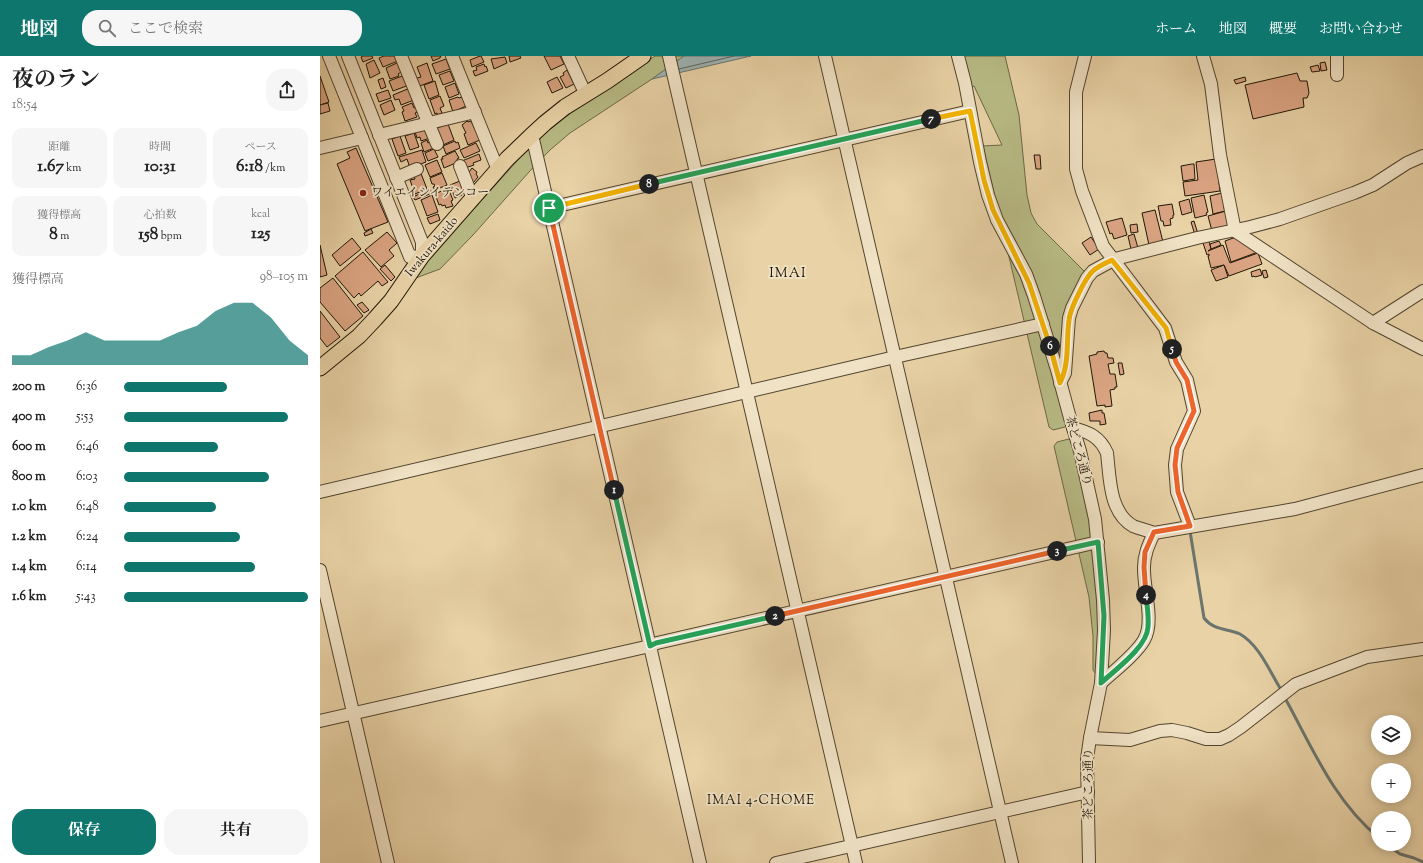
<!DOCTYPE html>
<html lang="ja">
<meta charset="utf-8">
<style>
:root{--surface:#fff;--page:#f6f6f6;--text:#222;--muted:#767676;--accent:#0f766e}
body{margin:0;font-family:"Sorts Mill Goudy","Noto Serif JP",serif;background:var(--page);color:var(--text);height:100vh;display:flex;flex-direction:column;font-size:15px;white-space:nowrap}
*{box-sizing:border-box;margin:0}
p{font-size:13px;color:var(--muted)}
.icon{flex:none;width:22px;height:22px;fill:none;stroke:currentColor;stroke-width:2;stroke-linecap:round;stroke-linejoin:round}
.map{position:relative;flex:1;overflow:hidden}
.panel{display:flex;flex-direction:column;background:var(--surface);width:320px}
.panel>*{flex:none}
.controls{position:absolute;left:1051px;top:659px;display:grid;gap:8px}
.controls a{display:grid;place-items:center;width:40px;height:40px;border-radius:50%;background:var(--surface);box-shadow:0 2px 10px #0003;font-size:20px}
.pin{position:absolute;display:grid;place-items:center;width:34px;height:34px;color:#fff;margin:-17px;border:2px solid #fff;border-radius:50%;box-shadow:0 1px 4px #0007}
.km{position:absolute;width:20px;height:20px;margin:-10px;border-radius:50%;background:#222;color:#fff;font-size:11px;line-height:20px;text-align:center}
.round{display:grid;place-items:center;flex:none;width:42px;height:42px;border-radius:16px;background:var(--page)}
.head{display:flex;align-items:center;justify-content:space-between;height:68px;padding:0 12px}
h1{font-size:22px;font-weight:700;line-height:30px}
.stats{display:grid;grid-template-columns:repeat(3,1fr);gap:6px;height:68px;padding:4px 12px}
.stats div{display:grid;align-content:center;border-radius:10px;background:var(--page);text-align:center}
.stats b{font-size:17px;font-weight:700}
.stats small{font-size:11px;font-weight:400}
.stats p{font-size:11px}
.chart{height:112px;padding:8px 12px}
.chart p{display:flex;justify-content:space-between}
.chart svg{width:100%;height:72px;margin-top:4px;fill:var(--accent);opacity:.7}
.cta{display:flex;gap:8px;margin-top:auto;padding:8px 12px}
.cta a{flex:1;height:46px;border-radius:16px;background:var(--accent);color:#fff;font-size:16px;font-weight:700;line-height:46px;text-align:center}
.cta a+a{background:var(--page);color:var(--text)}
ul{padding:0 12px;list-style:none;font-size:13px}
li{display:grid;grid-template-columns:64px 48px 1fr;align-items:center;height:30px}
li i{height:10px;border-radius:5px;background:var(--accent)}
header{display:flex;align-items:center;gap:24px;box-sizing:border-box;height:56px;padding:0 20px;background:var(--accent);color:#fff}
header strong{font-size:19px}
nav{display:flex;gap:22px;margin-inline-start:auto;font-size:14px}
.search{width:280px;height:36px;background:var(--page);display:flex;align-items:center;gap:10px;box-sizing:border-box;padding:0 14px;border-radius:16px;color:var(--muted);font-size:15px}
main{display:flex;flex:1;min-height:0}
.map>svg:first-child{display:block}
.green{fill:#b8bb85;stroke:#6c6846}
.water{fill:#9db4b3;stroke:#6b756e}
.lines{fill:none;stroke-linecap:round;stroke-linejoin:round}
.shore{stroke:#5f655d;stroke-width:1}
.stream{stroke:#6b756e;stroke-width:3}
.building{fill:#daa482;stroke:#211607}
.minor-casing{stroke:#53452f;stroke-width:14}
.major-casing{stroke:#211607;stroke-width:17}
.minor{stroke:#f0e2c5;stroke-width:12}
.major{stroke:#e8d2a6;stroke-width:15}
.split-1-casing{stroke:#fff;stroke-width:8}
.split-2-casing{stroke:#fff;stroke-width:8}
.split-3-casing{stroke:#fff;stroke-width:8}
.split-4-casing{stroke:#fff;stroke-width:8}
.split-5-casing{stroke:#fff;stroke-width:8}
.split-6-casing{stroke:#fff;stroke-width:8}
.split-7-casing{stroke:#fff;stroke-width:8}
.split-8-casing{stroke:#fff;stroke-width:8}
.split-9-casing{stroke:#fff;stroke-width:8}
.split-1{stroke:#f0652b;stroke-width:5}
.split-2{stroke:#22a559;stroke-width:5}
.split-3{stroke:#f0652b;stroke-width:5}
.split-4{stroke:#22a559;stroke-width:5}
.split-5{stroke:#f0652b;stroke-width:5}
.split-6{stroke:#f5b400;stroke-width:5}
.split-7{stroke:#f5b400;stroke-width:5}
.split-8{stroke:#22a559;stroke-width:5}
.split-9{stroke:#f5b400;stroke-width:5}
.poi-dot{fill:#8f2418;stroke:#f0e2c5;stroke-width:1.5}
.labels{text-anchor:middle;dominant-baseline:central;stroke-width:3.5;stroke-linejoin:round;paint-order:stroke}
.poi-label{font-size:12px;fill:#211607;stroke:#f0e2c5;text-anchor:start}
.street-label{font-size:12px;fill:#211607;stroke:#f0e2c5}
.neighbourhood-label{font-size:13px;letter-spacing:1px;fill:#211607;stroke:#f0e2c5}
.quarter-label{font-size:14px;letter-spacing:1px;fill:#211607;stroke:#f0e2c5}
</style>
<header>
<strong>地図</strong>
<div class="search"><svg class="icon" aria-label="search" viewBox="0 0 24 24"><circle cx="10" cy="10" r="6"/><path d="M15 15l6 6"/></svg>ここで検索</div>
<nav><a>ホーム</a><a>地図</a><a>概要</a><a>お問い合わせ</a></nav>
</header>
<main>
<section class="panel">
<div class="head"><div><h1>夜のラン</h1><p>18:54</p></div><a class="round"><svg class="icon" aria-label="share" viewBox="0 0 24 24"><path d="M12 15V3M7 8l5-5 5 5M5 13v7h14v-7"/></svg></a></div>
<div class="stats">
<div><p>距離</p><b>1.67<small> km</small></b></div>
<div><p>時間</p><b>10:31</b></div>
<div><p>ペース</p><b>6:18<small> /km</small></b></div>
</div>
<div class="stats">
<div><p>獲得標高</p><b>8<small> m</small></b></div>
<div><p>心拍数</p><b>158<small> bpm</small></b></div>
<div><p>kcal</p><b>125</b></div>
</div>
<div class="chart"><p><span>獲得標高</span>98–105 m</p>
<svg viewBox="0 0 160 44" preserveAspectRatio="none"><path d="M0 44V38L10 38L20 33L30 29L40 24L50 29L60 29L70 29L80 29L90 24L100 20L110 11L120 6L130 6L140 15L150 29L160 38V44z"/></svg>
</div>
<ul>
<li><b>200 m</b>6:36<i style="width:56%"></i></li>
<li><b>400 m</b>5:53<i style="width:89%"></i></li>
<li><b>600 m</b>6:46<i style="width:51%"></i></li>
<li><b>800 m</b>6:03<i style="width:79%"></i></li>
<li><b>1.0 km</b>6:48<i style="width:50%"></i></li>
<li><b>1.2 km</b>6:24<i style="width:63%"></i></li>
<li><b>1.4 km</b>6:14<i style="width:71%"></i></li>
<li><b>1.6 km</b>5:43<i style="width:100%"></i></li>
</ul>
<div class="cta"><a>保存</a><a>共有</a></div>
</section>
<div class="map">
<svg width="1103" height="807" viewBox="0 0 1103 807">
<rect width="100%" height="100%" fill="#e8d2a6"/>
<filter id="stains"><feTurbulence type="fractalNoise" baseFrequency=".005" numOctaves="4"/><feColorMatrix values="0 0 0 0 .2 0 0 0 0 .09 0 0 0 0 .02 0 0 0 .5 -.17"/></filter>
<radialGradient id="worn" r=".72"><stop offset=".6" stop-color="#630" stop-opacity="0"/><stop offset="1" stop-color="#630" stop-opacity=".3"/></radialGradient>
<!-- green -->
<g class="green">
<polygon points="335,0 364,0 332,23 250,77 230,94 209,116 153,179 120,213 93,223 115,196 206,95 234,68 285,35"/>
<polygon points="642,0 685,0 699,59 707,139 711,157 717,168 764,215 763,221 747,253 740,337 749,367 745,371 733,374 729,371 663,90 682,89 654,30 650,32"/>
<polygon points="749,383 755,387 772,460 781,552 776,618 773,614 773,580 769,541 734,390 737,386"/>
</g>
<!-- water -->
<polygon class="water" points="364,0 431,0 332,23"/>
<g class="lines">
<!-- shore -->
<polyline class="shore" points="359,13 414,0"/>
<!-- stream -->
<g class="stream">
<path d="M870,475l14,87c10,13 23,10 36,16 19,11 29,36 40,54"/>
<path d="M965,642c27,49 49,103 93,139"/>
<polyline points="1066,788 1080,798 1094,802 1103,806"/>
</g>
</g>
<!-- building -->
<g class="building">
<polygon points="43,0 52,0 53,2 43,6 41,1"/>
<polygon points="64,0 76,0 78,5 63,11 59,2"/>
<polygon points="111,0 121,0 120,2 113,5"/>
<polygon points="160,0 161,0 164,6 152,11 150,4"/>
<polygon points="189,0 200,0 201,2 190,6"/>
<polygon points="224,0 240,0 244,8 231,14"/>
<polygon points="185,1 187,7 174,13 171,3"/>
<polygon points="126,3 130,13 116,18 112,8"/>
<polygon points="54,4 60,17 50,22 46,8"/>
<polygon points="79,6 83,15 78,18 79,20 70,23 66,12"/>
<polygon points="1005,6 1007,14 1001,15 1000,7"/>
<polygon points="107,7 113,25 97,31 94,23 101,21 97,11"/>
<polygon points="164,8 165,11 166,10 168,15 155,20 153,15 157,14 156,11"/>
<polygon points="998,9 1000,15 992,16 990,11"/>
<polygon points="247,14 254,28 246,32 240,21 244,19 243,17"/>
<polygon points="130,15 134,25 123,29 119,19"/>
<polygon points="977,17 980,25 987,25 989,37 987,42 983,42 984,51 933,63 925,29"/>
<polygon points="85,19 89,29 73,35 69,25"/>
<polygon points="0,20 9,46 0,49"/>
<polygon points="237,21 243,32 232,37 227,26"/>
<polygon points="925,21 926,25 916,28 914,24"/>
<polygon points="63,22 66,31 61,33 58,24"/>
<polygon points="115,25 119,39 109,43 104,29"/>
<polygon points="135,27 139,38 129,42 125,31"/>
<polygon points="90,32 94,44 81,49 79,43 75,44 73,39"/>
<polygon points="68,34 71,42 59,46 56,38"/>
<polygon points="120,40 124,50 120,52 122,57 118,59 117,57 115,58 110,44"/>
<polygon points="138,41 139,42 142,41 146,50 133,56 129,44"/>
<polygon points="71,44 75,54 64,59 60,49"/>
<polygon points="8,47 10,55 0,58 0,49"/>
<polygon points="92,47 94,52 96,51 98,56 95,57 97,61 85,65 82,56 84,55 82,51"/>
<polygon points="147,65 148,66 151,65 160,84 148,89 144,78 146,77 142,69"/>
<polygon points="128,68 134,84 123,89 117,72"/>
<polygon points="104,73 108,75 110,82 101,85 100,81 97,82 95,76"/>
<polygon points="94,77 99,91 90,94 85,80"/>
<polygon points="80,80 86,97 78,100 72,83"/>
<polygon points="107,84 108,87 112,85 114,92 104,96 101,87"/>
<polygon points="135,85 136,87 138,86 140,92 126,98 123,90"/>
<polygon points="156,87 160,95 144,102 140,94"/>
<polygon points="36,92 68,166 45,175 17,108 30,102 27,96"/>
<polygon points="114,93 118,101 108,105 105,97"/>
<polygon points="102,94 106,106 90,112 87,103 81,106 79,101"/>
<polygon points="135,95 139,102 137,103 138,106 124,112 121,103 123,103 122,101"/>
<polygon points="159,98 161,104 153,107 154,109 145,112 142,105"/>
<polygon points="714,99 720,99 721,113 716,113"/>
<polygon points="896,103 900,135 865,140 863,126 878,124 876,106"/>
<polygon points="117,104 122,116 110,121 105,109"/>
<polygon points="872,108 874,108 875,123 863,125 861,110"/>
<polygon points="152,112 157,116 156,118 158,121 153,127 147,119"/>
<polygon points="100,115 107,133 95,138 90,124 95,123 93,118"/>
<polygon points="122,117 127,129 115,134 113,131 115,130 114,128 112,128 110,122"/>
<polygon points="140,125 144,136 141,137 142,139 135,142 130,129"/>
<polygon points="128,132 133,144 131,145 133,150 126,152 125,149 122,150 121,148 119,149 115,138"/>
<polygon points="110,133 112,137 95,144 93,141"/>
<polygon points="902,137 905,150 904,151 905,155 893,158 890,140"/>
<polygon points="112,139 118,156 107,160 101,144"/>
<polygon points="884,139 888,156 886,157 887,159 875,162 871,142"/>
<polygon points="869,143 872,156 862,159 859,146"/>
<polygon points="852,148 854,159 853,159 853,162 850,163 851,169 844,170 843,165 841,165 838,150"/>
<polygon points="835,154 843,186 829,189 822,157"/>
<polygon points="906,155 909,171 892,175 888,160"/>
<polygon points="118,158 120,164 110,168 107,162"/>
<polygon points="802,162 807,179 794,183 792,177 790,178 786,166"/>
<polygon points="874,165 878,178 875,179 871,166"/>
<polygon points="817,168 818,176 811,177 810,169"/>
<polygon points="51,173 53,177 45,180 44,177"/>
<polygon points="67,176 77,187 69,194 74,200 61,211 45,194"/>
<polygon points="814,178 818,192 811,193 808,180"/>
<polygon points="771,181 779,193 770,199 762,187"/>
<polygon points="916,181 918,184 920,184 938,196 911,206 905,185"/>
<polygon points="32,182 41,193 20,210 12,199"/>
<polygon points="889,185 891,193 888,195 903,189 910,207 938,197 942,208 909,220 904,209 891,212 888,200 889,200 889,198 887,199 883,187"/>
<polygon points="899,185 901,189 891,193 890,188"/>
<polygon points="0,189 7,219 0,221"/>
<polygon points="43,196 68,226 62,230 58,225 41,240 39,237 34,242 15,220"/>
<polygon points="65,209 75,221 71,225 60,213"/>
<polygon points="904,209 908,221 896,225 891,214"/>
<polygon points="940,213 942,219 935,221 934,220 932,221 931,216"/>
<polygon points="946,214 948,221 944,222 942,215"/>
<polygon points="13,222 43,260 25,275 0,246 0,232"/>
<polygon points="42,246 49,254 44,257 37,249"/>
<polygon points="0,255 20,281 7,291 0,282"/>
<polygon points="784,295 785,297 787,297 788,302 793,302 794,307 788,308 790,318 795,318 797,331 795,331 795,333 790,334 792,350 785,351 785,349 777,350 769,300 777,298 777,296"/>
<polygon points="798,307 802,307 804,318 800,319"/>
<polygon points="782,354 782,357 784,357 786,368 780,369 780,365 770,365 769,357"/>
</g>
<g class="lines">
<!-- minor casing -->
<g class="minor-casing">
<g id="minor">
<polyline points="9,0 90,201 102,200 102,186 28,0"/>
<polyline points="81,0 117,88"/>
<polyline points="132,0 178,114"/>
<polyline points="248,0 266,39"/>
<polyline points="349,0 536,807"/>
<polyline points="505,0 692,807"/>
<polyline points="638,0 645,27 660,106 668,139 677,164 706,218 714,240 737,314 750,362 760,395 775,463 783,544 784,574 781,627 770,682 767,703 769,807"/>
<polyline points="765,0 756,36 756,113 762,135 783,190 845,272 856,306 867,324 874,355 857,393 855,409 857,436 870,470"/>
<polyline points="883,0 891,28 900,99 915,175 1053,267 1103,293"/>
<polyline points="1017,0 1017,19"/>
<polyline points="59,79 155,56"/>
<polyline points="212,79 380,807"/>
<polyline points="0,92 42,82"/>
<polyline points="140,110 153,143"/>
<polyline points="76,122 97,113"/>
<polyline points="229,152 650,55"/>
<polyline points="1053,267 1103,235"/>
<polyline points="740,327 745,317 749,262 752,252 767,222 773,215 795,203 877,182 930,171 960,163 1034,137 1053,129 1087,107 1103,100"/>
<path d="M753,372c16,4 27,9 34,25 3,25 2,59 26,73 7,3 14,4 21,7l141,-24 128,-34"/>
<polyline points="0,436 575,301 723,268"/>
<polyline points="0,514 68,807"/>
<path d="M781,627c13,-12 35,-29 43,-43 11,-19 -1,-52 0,-73 0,-13 5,-23 10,-34"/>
<polyline points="0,665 330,590 337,587 778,486"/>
<polyline points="770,682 810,684 840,675 852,674 867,677 886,683 900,683 909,679 921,671 976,628 1047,601 1103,593"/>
<polyline points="456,807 768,736"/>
</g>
</g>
<!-- major casing -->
<g class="major-casing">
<polyline id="major" points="0,312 39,280 55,263 71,245 102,200 187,103 212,79 225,67 245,51 287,25 323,0"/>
</g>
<!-- minor -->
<use href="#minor" class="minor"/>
<!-- major -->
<use href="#major" class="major"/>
</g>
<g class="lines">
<!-- split-1 casing -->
<g class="split-1-casing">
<polyline id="split-1" points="229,152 294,434"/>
</g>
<!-- split-2 casing -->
<g class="split-2-casing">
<polyline id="split-2" points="294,434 330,590 336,587 455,560"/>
</g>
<!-- split-3 casing -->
<g class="split-3-casing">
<polyline id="split-3" points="455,560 737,495"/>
</g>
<!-- split-4 casing -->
<g class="split-4-casing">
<path id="split-4" d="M737,495l41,-9 6,74 -3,67c15,-14 46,-36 47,-56 1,-11 -1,-21 -2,-32"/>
</g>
<!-- split-5 casing -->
<g class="split-5-casing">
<polyline id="split-5" points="826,539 824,511 825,496 834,476 870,470 858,436 855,409 857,392 874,355 867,324 856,306 852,293"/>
</g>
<!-- split-6 casing -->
<g class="split-6-casing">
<path id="split-6" d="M730,290l10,37c10,-20 6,-42 9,-63 1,-11 17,-44 25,-50 5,-4 12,-7 18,-10l54,68 6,21"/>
</g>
<!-- split-7 casing -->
<g class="split-7-casing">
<polyline id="split-7" points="611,63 650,55 664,124 673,154 709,227 730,290"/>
</g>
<!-- split-8 casing -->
<g class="split-8-casing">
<polyline id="split-8" points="329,128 611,63"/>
</g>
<!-- split-9 casing -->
<g class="split-9-casing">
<polyline id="split-9" points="229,152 329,128"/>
</g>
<!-- split-1 -->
<use href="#split-1" class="split-1"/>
<!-- split-2 -->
<use href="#split-2" class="split-2"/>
<!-- split-3 -->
<use href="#split-3" class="split-3"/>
<!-- split-4 -->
<use href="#split-4" class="split-4"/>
<!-- split-5 -->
<use href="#split-5" class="split-5"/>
<!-- split-6 -->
<use href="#split-6" class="split-6"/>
<!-- split-7 -->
<use href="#split-7" class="split-7"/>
<!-- split-8 -->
<use href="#split-8" class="split-8"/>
<!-- split-9 -->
<use href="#split-9" class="split-9"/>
</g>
<!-- markers -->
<circle class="poi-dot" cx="43" cy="137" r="4"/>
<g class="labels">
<!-- poi labels -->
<g class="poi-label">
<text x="51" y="137">ワイエイシイデンコー</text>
</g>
<!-- street labels -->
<g class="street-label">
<text transform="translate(112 191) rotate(-50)">Iwakura-kaido</text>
<text transform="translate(758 395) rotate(75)">茶どころ通り</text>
<text transform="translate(769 728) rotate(-90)">茶どころ通り</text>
</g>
<!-- neighbourhood labels -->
<g class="neighbourhood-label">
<text x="441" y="745">IMAI 4-CHOME</text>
</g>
<!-- quarter labels -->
<g class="quarter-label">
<text x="468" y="218">IMAI</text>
</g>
</g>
<rect width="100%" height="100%" filter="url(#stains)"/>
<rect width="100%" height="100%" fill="url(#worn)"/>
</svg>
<div class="controls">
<a><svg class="icon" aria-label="layers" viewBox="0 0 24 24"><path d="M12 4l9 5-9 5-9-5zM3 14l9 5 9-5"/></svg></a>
<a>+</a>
<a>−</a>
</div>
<div class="pin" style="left:229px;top:152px;background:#1e9e55"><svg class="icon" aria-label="arrive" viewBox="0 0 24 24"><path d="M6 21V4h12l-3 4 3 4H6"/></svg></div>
<b class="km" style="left:294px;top:434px">1</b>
<b class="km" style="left:455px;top:560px">2</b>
<b class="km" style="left:737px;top:495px">3</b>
<b class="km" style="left:826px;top:539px">4</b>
<b class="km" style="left:852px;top:293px">5</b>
<b class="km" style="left:730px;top:290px">6</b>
<b class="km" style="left:611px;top:63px">7</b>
<b class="km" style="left:329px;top:128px">8</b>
</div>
</main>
